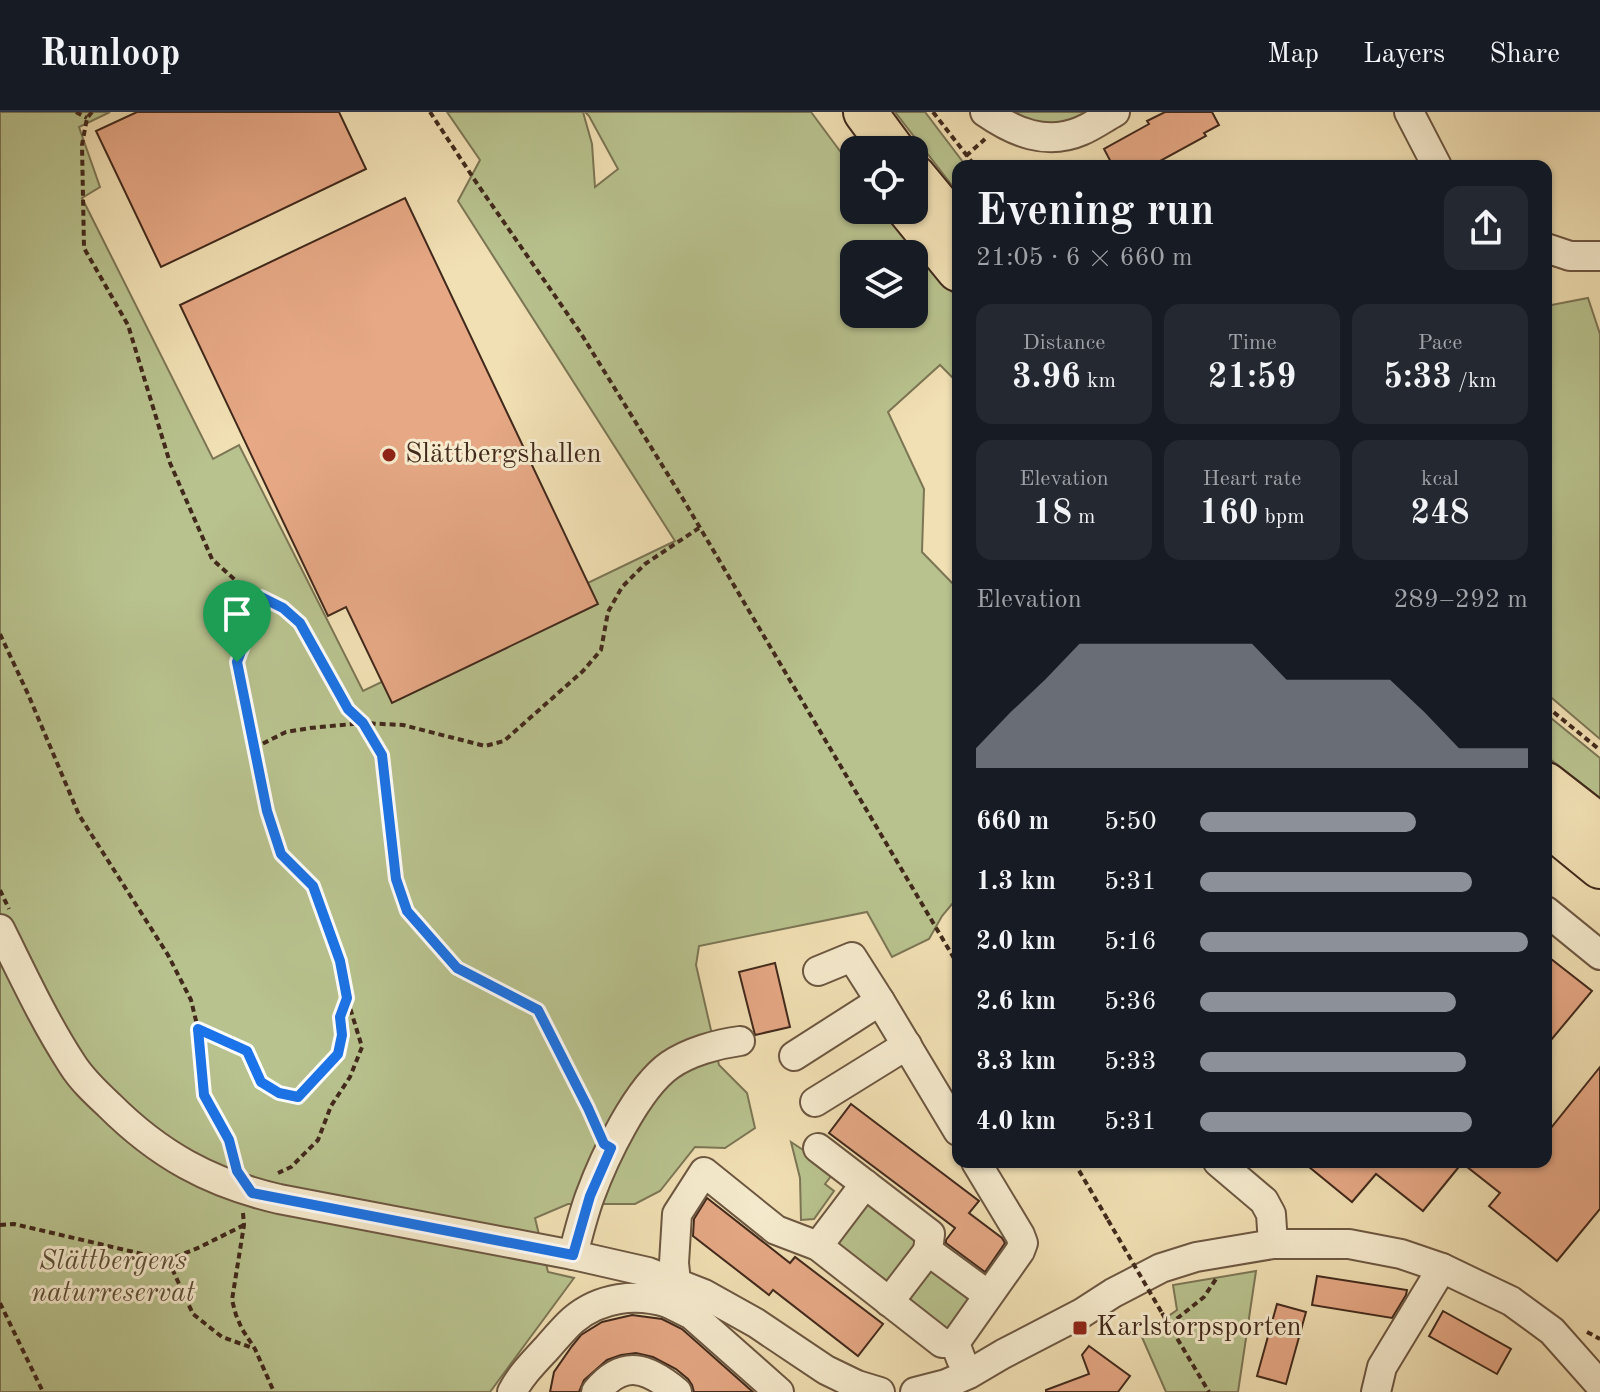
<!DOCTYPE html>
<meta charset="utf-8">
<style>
:root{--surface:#171b24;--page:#242831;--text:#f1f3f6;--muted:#9ea1a6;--line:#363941;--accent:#8c9099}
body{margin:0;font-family:"Old Standard TT",serif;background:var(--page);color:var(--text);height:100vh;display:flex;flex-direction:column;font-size:30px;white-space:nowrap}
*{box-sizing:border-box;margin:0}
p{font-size:26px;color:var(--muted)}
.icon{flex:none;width:44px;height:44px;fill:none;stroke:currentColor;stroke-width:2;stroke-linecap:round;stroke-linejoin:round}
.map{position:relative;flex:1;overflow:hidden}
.drawer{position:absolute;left:952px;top:48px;width:600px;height:1008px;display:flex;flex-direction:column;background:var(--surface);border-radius:16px;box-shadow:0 2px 6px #0004}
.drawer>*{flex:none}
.fabs{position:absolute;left:840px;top:24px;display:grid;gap:16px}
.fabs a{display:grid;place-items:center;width:88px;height:88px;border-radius:16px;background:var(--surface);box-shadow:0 2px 6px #0004;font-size:40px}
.pin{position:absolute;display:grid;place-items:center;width:68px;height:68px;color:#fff;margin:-82px -34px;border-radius:50% 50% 50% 0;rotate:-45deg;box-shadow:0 0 8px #0007}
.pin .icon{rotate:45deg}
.round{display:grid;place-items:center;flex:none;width:84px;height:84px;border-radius:16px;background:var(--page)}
.head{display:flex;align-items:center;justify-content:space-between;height:136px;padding:0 24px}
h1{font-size:44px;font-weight:700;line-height:60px}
.stats{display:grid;grid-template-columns:repeat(3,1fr);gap:12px;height:136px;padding:8px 24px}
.stats div{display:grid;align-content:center;border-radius:16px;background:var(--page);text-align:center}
.stats b{font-size:34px;font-weight:700}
.stats small{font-size:22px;font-weight:400}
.stats p{font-size:22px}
.chart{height:224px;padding:16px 24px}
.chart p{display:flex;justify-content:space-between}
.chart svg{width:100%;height:144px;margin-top:8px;fill:var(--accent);opacity:.7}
ul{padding:0 24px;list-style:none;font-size:26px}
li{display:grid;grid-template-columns:128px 96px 1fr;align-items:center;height:60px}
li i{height:20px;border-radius:10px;background:var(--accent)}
header{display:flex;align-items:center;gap:48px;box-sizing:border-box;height:112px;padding:0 40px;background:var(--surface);border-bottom:2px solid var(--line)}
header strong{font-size:38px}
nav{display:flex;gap:44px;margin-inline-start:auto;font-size:28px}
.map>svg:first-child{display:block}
.green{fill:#b8c28e;stroke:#7c7654;stroke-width:2;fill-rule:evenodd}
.building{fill:#e6a885;stroke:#41291b;stroke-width:2}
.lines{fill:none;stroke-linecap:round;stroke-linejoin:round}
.minor-casing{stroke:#6d5741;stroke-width:32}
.highway-casing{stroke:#41291b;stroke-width:46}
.path{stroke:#41291b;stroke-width:4;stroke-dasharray:6 4;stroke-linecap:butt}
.minor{stroke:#f6ebce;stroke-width:28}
.highway{stroke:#f1e0b4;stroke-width:42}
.path-bridge{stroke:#41291b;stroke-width:4;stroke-dasharray:6 4;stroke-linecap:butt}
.route-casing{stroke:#fff;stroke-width:16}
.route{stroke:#1a73e8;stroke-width:10}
.poi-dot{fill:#8f2418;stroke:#f6ebce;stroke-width:3}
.labels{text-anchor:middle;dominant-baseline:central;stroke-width:6;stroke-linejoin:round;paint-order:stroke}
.poi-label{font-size:28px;fill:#41291b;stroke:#f6ebce;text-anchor:start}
.park-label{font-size:28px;font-style:italic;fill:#5f4f38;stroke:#f6ebce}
</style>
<header>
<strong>Runloop</strong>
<nav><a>Map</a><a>Layers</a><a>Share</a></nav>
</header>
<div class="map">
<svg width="1600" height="1280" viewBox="0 0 1600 1280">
<rect width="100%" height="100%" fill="#f1e0b4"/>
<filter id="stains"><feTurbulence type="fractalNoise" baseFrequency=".0025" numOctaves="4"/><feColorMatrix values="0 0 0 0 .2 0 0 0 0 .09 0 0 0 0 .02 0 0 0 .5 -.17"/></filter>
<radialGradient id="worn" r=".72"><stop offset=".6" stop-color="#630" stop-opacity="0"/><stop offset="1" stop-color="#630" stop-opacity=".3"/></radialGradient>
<!-- green -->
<g class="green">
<path d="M0,0h110l-31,15 21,60 -18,11 131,261 26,-14 124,246 312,-150 -217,-340 22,-41 -33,-48h136l9,32 3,43 23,-18 -29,-53 -4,-4h226l43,58v40h32l72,89v84l-18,-18 -52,47 36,77 -2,63 36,37v308l-16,19 -13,23 -37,18 -25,-45 -168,34 -3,19 23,100 28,28 8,35 -30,20 -30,-1 -35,44 -25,13h-67l-33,14 13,54 26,6 -84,114h-490zM854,142h60v60h-60z"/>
<polygon points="895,0 925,0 966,54 958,54 958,81"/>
<polygon points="1005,0 1089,0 1073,9 1036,13"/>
<polygon points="1588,186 1600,222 1600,627 1546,581 1546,194"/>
<polygon points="1546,602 1600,646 1600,686 1546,644"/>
<polygon points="791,1030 835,1059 825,1072 834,1079 814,1107 801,1108 800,1066"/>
<polygon points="863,1084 919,1131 888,1172 835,1141 832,1122"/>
<polygon points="925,1153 973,1183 945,1223 899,1188"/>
<polygon points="1256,1159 1238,1280 1166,1280 1141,1223 1177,1198 1173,1173"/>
</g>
<!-- building -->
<g class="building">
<polygon points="137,0 339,0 366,57 161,155 96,19"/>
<polygon points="1165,0 1212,0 1219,13 1204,21 1206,24 1151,54 1113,54 1104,37 1149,12 1147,9"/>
<polygon points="405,86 598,492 392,591 346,495 328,504 180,193"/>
<polygon points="1546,843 1592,879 1546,934"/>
<polygon points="775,851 790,915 755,923 739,860"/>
<polygon points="1600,955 1600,1097 1557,1149 1489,1094 1500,1081 1462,1051 1423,1099 1376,1062 1352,1090 1303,1050 1546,1050 1546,1022"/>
<polygon points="851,992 979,1089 969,1101 1002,1126 1005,1131 985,1160 946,1131 946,1128 955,1116 829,1021"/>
<polygon points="707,1086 790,1151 795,1145 883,1212 858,1244 773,1178 769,1183 693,1124 694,1107"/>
<polygon points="1317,1164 1407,1178 1406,1183 1392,1206 1312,1193"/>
<polygon points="1277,1192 1306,1200 1286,1272 1257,1264"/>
<polygon points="1443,1199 1511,1237 1497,1262 1429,1224"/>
<polygon points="632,1203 662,1207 682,1217 753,1280 694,1280 692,1273 688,1267 676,1257 653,1245 636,1241 621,1243 607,1248 584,1268 579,1280 550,1280 554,1260 572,1234 581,1223 602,1210"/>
<polygon points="1089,1234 1130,1264 1118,1280 1046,1280 1046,1278 1089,1262 1082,1243"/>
</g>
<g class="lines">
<!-- minor casing -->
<g class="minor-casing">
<g id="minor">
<path d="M985,0c29,20 61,34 96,19 12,-5 23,-13 34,-19"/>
<polyline points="1409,0 1437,54"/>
<polyline points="1546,136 1570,144 1600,144"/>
<polyline points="1546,799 1600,843"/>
<path d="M0,817c23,46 44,92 72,135 10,16 24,29 37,41 50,50 101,78 170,94l294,56 75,17 56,22 52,29 70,47 31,15 23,7"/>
<polyline points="818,859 852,845 880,889 958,1019"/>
<polyline points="794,944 880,889"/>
<polyline points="815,990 907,933"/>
<polyline points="818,1036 930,1122 928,1139 988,1183"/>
<polyline points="1218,1050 1264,1089 1271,1102 1273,1132"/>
<polyline points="818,1134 865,1072"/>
<path d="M573,1143c5,-20 10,-40 17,-59 14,-38 47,-108 80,-131 19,-13 47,-21 70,-24"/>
<polyline points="889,1190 928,1139"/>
<polyline points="668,1191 692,1203 779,1280"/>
<polyline points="961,1247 955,1231 1020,1139 1023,1131 1020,1123 976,1050"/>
<path d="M512,1280c9,-17 22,-30 35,-44 8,-9 17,-20 26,-28 27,-23 63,-27 95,-17l8,-21 -2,-19 3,-49 27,-42 72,58 42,16 124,97h13"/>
<path d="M596,1280c28,-34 52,-24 81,0"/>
<polyline points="915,1280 946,1272 969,1262 1003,1242 1082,1201 1113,1181 1161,1156 1196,1145 1273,1132 1349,1132 1401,1142 1442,1156 1511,1189 1552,1219 1600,1273"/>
<polyline points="1376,1280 1382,1255 1442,1156"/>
</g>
</g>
<!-- highway casing -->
<g class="highway-casing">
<g id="highway">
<polyline points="865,0 893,38"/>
<polyline points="914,64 957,116"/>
<polyline points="909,98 958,158"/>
<polyline points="1546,672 1600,714"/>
<polyline points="1546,711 1600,755"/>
</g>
</g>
<!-- path -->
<g class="path">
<polyline points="76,0 87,6"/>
<polyline points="92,0 87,6 82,33 84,136 128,213 170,351 212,447 244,476 283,496 300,511 348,597 363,611 382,643 396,767 407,799 457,856 538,898 596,1015"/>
<polyline points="430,0 476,70 580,220 683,387 958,853"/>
<polyline points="933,0 975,54"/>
<polyline points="966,44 985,27"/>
<polyline points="261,485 237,550 267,699 281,742 313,774 340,849 347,886"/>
<polyline points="0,522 28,582 79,703 168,843 191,888 198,917 247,939 261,970 279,981 298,985 338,942 342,923 340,905 347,886 362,935 350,965 331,994 318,1028 291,1055 278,1061"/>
<polyline points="1546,594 1600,638"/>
<polyline points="254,636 286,620 310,616 363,611 403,613 485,634 504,629 583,559 601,538 608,500 622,475 645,452 699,416"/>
<polyline points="0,778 9,797"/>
<polyline points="198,917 204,983 229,1028 235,1051"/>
<polyline points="1074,1050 1108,1108"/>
<polyline points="243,1101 244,1113 232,1188 236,1203 242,1217 255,1237 274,1280"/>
<polyline points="0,1113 14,1112 168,1148 200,1135 244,1113"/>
<polyline points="168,1148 193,1202 222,1225 253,1236"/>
<polyline points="0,1191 43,1280"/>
<polyline points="1162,1201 1209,1280"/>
<polyline points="1169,1213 1204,1185 1216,1167"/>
<polyline points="1587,1220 1600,1227"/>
</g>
<!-- minor -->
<use href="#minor" class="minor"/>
<!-- highway -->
<use href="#highway" class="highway"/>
<!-- path-bridge -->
<polyline class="path-bridge" points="1108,1108 1162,1201"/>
</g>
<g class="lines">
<!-- route casing -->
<g class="route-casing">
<polygon id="route" points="261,485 283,496 300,511 348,597 363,611 382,643 396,767 407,799 457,856 538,898 588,996 604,1032 611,1036 590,1084 573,1143 252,1081 237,1059 229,1028 204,983 198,917 247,939 261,970 279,981 298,985 338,942 342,923 340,905 347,886 340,849 313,774 281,742 267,699 237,550"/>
</g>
<!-- route -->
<use href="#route" class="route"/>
</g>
<!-- markers -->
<g class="poi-dot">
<circle cx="389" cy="343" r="8"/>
<rect x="1072" y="1208" width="16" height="16" rx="4"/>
</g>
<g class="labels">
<!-- poi labels -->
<g class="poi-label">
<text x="405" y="343">Slättbergshallen</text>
<text x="1096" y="1216">Karlstorpsporten</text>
</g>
<!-- park labels -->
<g class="park-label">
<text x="113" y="1150">Slättbergens<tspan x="113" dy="32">naturreservat</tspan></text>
</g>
</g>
<rect width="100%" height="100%" filter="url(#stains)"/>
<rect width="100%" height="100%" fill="url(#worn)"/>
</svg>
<div class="fabs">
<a><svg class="icon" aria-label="locate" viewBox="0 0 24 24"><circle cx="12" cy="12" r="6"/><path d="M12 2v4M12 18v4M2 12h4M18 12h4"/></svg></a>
<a><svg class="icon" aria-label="layers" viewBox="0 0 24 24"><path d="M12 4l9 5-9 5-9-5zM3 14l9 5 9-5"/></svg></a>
</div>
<div class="pin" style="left:237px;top:550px;background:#1e9e55"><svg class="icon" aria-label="arrive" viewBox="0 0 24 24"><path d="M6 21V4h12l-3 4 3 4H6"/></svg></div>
<section class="drawer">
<div class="head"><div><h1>Evening run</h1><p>21:05 · 6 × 660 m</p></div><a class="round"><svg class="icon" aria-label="share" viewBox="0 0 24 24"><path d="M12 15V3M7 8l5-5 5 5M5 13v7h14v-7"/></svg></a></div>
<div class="stats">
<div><p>Distance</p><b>3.96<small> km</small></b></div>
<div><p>Time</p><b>21:59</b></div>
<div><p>Pace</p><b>5:33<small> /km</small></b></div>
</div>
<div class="stats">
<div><p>Elevation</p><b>18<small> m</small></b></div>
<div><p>Heart rate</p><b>160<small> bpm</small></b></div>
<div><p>kcal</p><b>248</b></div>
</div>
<div class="chart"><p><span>Elevation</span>289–292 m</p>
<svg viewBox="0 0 160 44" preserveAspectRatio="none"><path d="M0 44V38L10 27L20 17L30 6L40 6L50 6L60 6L70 6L80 6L90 17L100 17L110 17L120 17L130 27L140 38L150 38L160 38V44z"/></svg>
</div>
<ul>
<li><b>660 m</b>5:50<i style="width:66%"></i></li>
<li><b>1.3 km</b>5:31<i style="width:83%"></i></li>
<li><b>2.0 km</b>5:16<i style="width:100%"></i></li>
<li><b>2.6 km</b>5:36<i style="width:78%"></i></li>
<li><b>3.3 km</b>5:33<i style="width:81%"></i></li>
<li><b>4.0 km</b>5:31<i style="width:83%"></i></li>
</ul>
</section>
</div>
